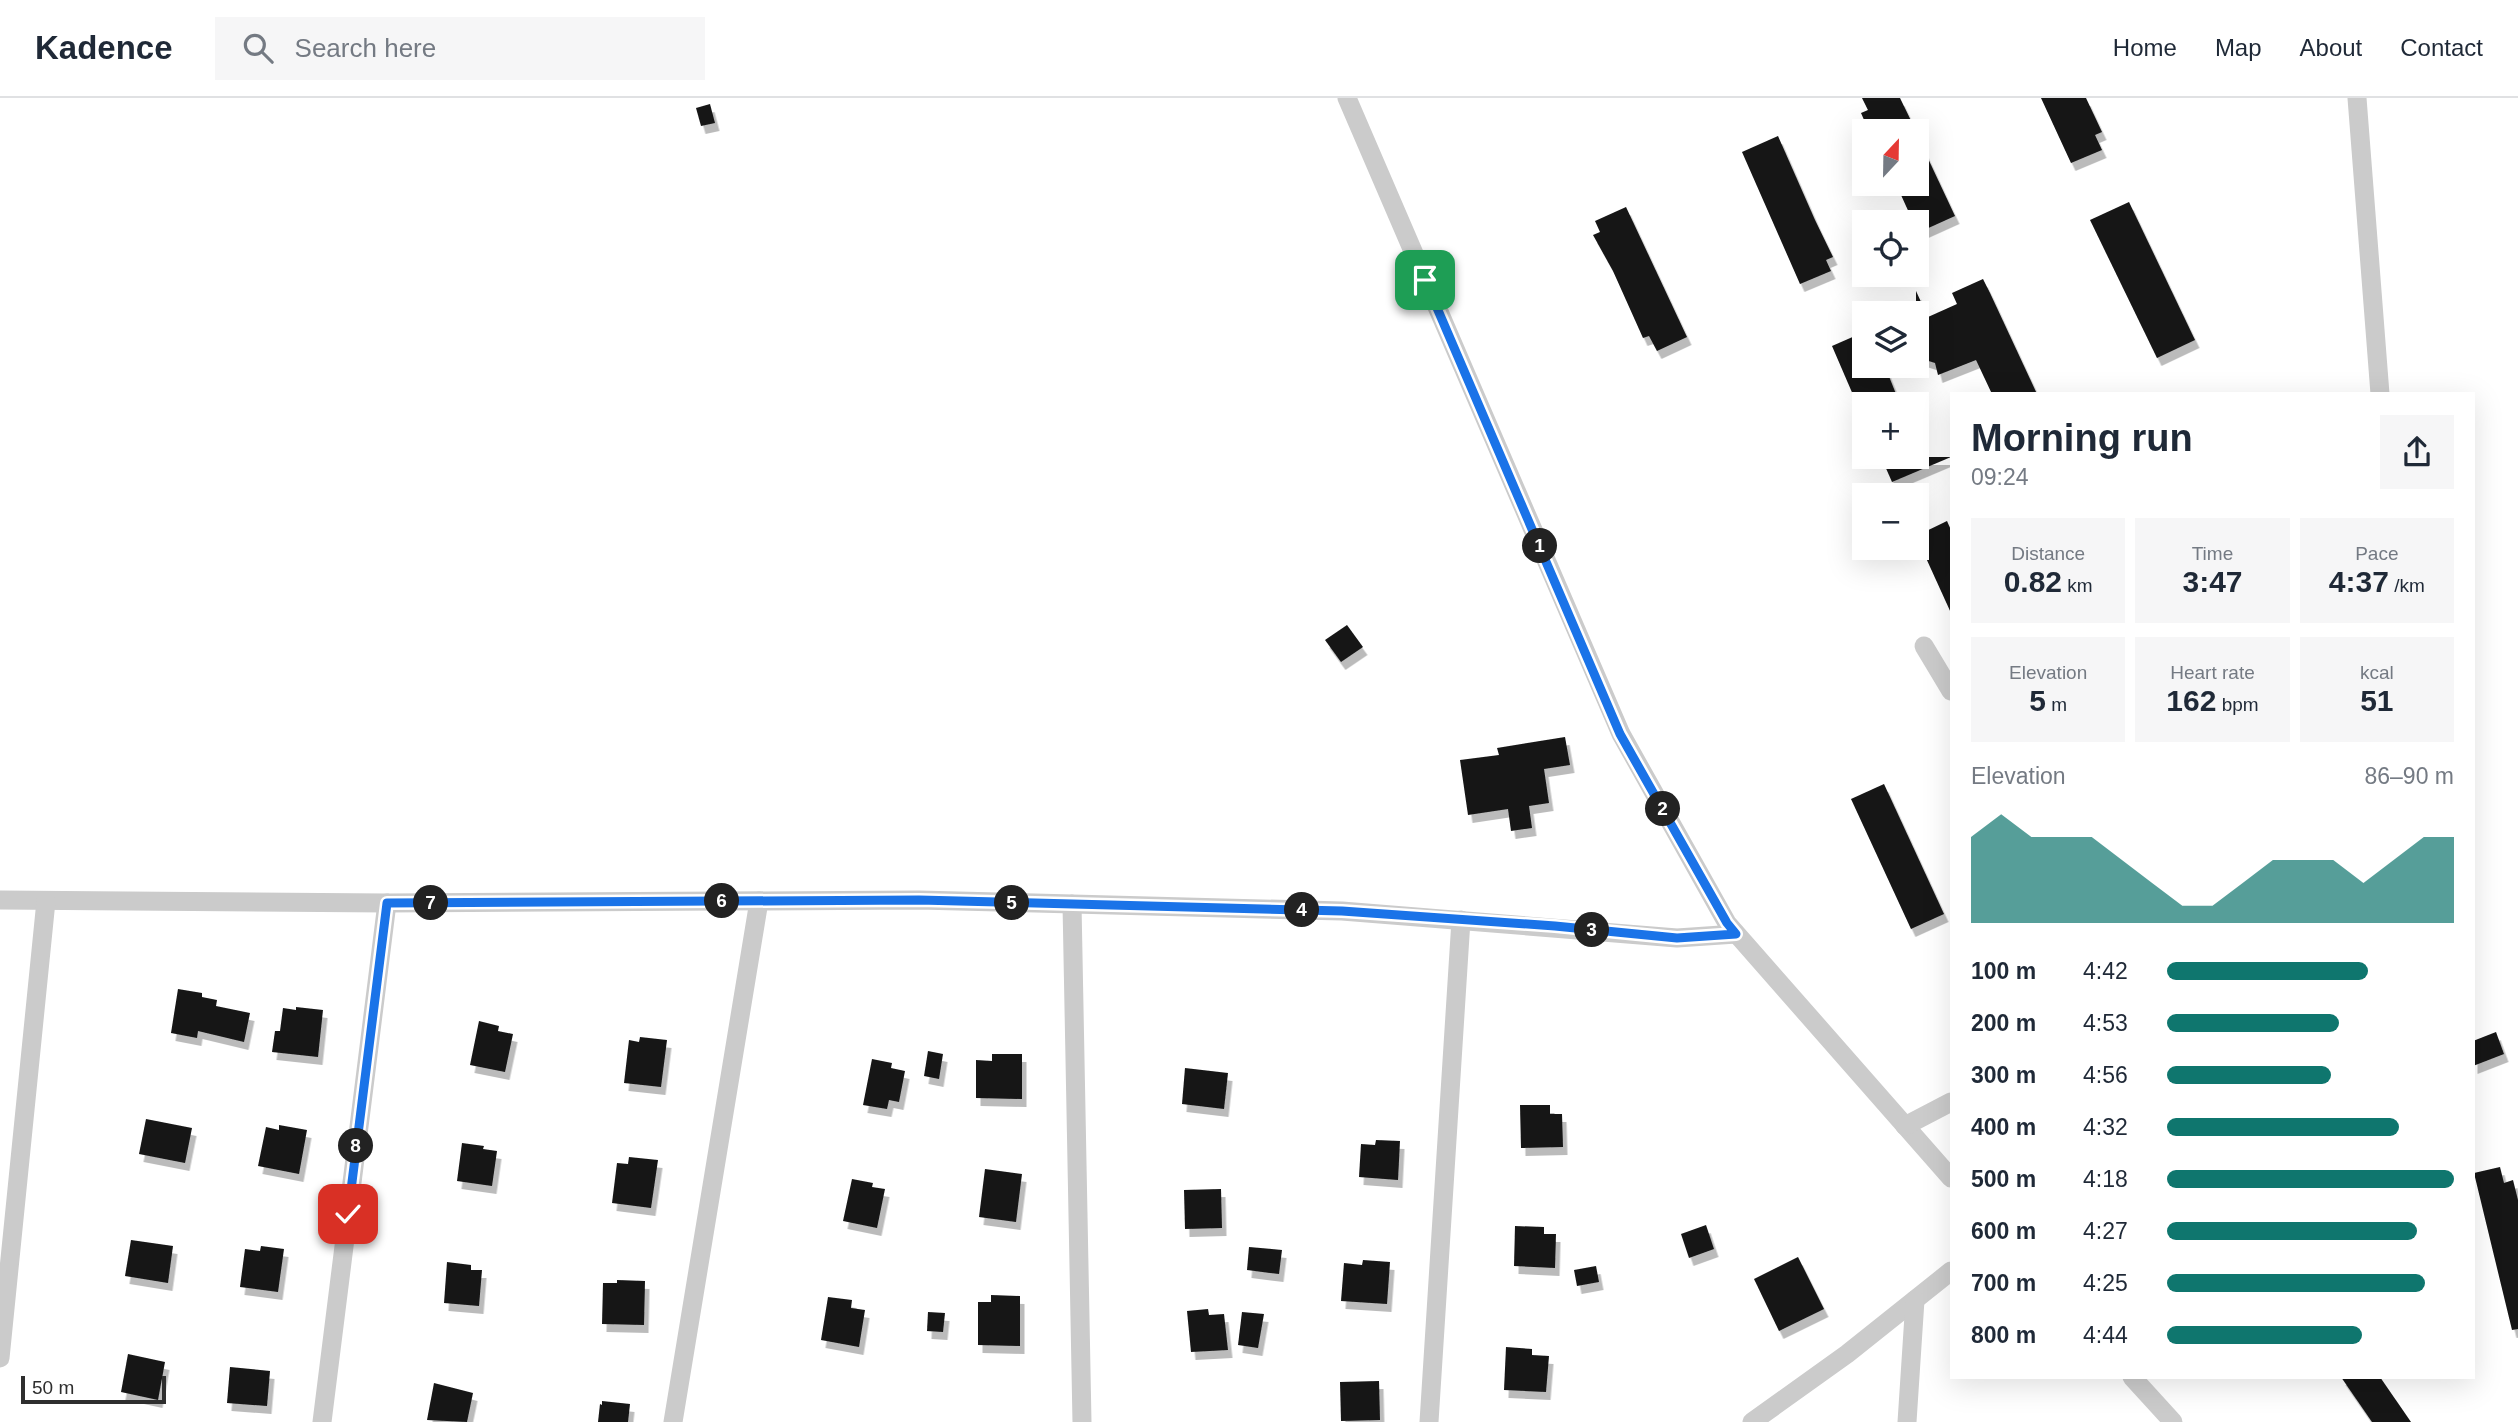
<!DOCTYPE html>
<meta charset="utf-8">
<style>
:root{--surface:#fff;--page:#f6f6f7;--text:#1f2937;--muted:#747a83;--line:#e0e1e3;--accent:#0f766e}
body{margin:0;font-family:Arial,sans-serif;background:var(--page);color:var(--text);height:100vh;display:flex;flex-direction:column;font-size:26px;white-space:nowrap}
*{box-sizing:border-box;margin:0}
p{font-size:23px;color:var(--muted)}
.icon{flex:none;width:38px;height:38px;fill:none;stroke:currentColor;stroke-width:2;stroke-linecap:round;stroke-linejoin:round}
.map{position:relative;flex:1;overflow:hidden}
.panel{position:absolute;left:1950px;top:294px;width:525px;height:987px;display:flex;flex-direction:column;background:var(--surface);border-radius:0px;box-shadow:0 7px 28px #0002}
.panel>*{flex:none}
.needle{width:46px;rotate:22deg}
.tools{position:absolute;left:1852px;top:21px;display:grid;gap:14px}
.tools a{display:grid;place-items:center;width:77px;height:77px;border-radius:0px;background:var(--surface);box-shadow:0 7px 28px #0002;font-size:35px}
.scale{position:absolute;left:21px;bottom:18px;width:145px;box-sizing:border-box;padding-left:7px;border:4px solid #2e2e2e;border-top:0;font-size:19px;line-height:24px;white-space:nowrap;color:#2e2e2e;-webkit-text-stroke:5px #fff;paint-order:stroke}
.pin{position:absolute;display:grid;place-items:center;width:60px;height:60px;color:#fff;margin:-30px;border-radius:14px;box-shadow:0 4px 10px #0006}
.km{position:absolute;width:35px;height:35px;margin:-18px;border-radius:50%;background:#222;color:#fff;font-size:19px;line-height:35px;text-align:center}
.round{display:grid;place-items:center;flex:none;width:74px;height:74px;border-radius:0px;background:var(--page)}
.head{display:flex;align-items:center;justify-content:space-between;height:119px;padding:0 21px}
h1{font-size:38px;font-weight:700;line-height:52px}
.stats{display:grid;grid-template-columns:repeat(3,1fr);gap:10px;height:119px;padding:7px 21px}
.stats div{display:grid;align-content:center;border-radius:0px;background:var(--page);text-align:center}
.stats b{font-size:30px;font-weight:700}
.stats small{font-size:19px;font-weight:400}
.stats p{font-size:19px}
.chart{height:196px;padding:14px 21px}
.chart p{display:flex;justify-content:space-between}
.chart svg{width:100%;height:126px;margin-top:7px;fill:var(--accent);opacity:.7}
ul{padding:0 21px;list-style:none;font-size:23px}
li{display:grid;grid-template-columns:112px 84px 1fr;align-items:center;height:52px}
li i{height:18px;border-radius:9px;background:var(--accent)}
header{display:flex;align-items:center;gap:42px;box-sizing:border-box;height:98px;padding:0 35px;background:var(--surface);border-bottom:2px solid var(--line)}
header strong{font-size:33px}
nav{display:flex;gap:38px;margin-inline-start:auto;font-size:24px}
.search{width:490px;height:63px;background:var(--page);display:flex;align-items:center;gap:18px;box-sizing:border-box;padding:0 24px;border-radius:0px;color:var(--muted);font-size:26px}
.map>svg:first-child{display:block}
.building{fill:#151515;filter:url(#shadow)}
.lines{fill:none;stroke-linecap:round;stroke-linejoin:round}
.minor{stroke:#cbcbcb;stroke-width:19}
.route-casing{stroke:#fff;stroke-width:14}
.route{stroke:#1a73e8;stroke-width:9}
</style>
<header>
<strong>Kadence</strong>
<div class="search"><svg class="icon" aria-label="search" viewBox="0 0 24 24"><circle cx="10" cy="10" r="6"/><path d="M15 15l6 6"/></svg>Search here</div>
<nav><a>Home</a><a>Map</a><a>About</a><a>Contact</a></nav>
</header>
<div class="map">
<svg width="2518" height="1324" viewBox="0 0 2518 1324">
<defs>
<filter id="shadow"><feDropShadow dx="4.5" dy="8" stdDeviation="0" flood-color="#0004"/></filter>
</defs>
<rect width="100%" height="100%" fill="#fff"/>
<!-- building -->
<g class="building">
<polygon points="1862,0 1900,0 1916,33 1878,33 1875,27 1868,31 1861,15 1868,12"/>
<polygon points="2041,0 2086,0 2102,34 2095,37 2102,52 2071,65"/>
<polygon points="710,6 715,25 701,28 696,10"/>
<polygon points="1916,35 1955,118 1924,132 1917,116 1911,119 1896,86 1916,86"/>
<polygon points="1778,38 1815,122 1833,159 1826,162 1831,173 1800,186 1742,54"/>
<polygon points="2129,104 2195,242 2157,260 2090,122"/>
<polygon points="1626,109 1687,239 1657,253 1649,238 1643,240 1613,173 1593,137 1600,134 1595,123"/>
<polygon points="1983,181 1990,195 2037,296 1992,296 1976,262 1938,277 1935,265 1916,259 1916,215 1914,215 1916,214 1916,193 1928,219 1957,206 1952,195"/>
<polygon points="1864,234 1864,268 1876,268 1879,274 1886,271 1900,306 1857,306 1832,248"/>
<polygon points="1881,359 1951,359 1892,384"/>
<polygon points="1947,423 1951,432 1951,515 1916,438"/>
<polygon points="1347,527 1363,549 1341,564 1325,542"/>
<polygon points="1565,639 1570,667 1544,671 1549,705 1529,708 1532,730 1511,733 1508,711 1468,717 1460,662 1499,657 1497,650"/>
<polygon points="1884,686 1944,816 1911,831 1851,701"/>
<polygon points="178,891 202,895 202,899 217,902 216,908 250,915 244,944 198,933 197,940 171,935"/>
<polygon points="296,909 323,912 318,959 272,954 275,933 280,933 283,910 296,912"/>
<polygon points="479,923 499,928 498,933 513,936 505,974 470,967"/>
<polygon points="2496,934 2504,956 2473,968 2473,943"/>
<polygon points="640,939 667,942 661,989 624,985 629,942 639,944"/>
<polygon points="928,953 943,956 939,981 924,978"/>
<polygon points="992,956 1022,956 1022,1001 976,1000 976,962 992,963"/>
<polygon points="872,961 892,965 891,970 905,973 899,1004 889,1002 887,1011 863,1007"/>
<polygon points="1185,970 1228,975 1224,1011 1182,1006"/>
<polygon points="1520,1007 1550,1007 1550,1016 1562,1016 1563,1049 1521,1050"/>
<polygon points="146,1021 192,1030 185,1065 139,1056"/>
<polygon points="279,1027 307,1032 299,1076 258,1068 266,1029 279,1032"/>
<polygon points="1376,1042 1400,1043 1398,1082 1359,1079 1361,1046 1375,1047"/>
<polygon points="462,1045 484,1048 483,1051 497,1053 492,1088 457,1083"/>
<polygon points="629,1059 658,1062 651,1110 612,1105 617,1065 628,1066"/>
<polygon points="2500,1069 2504,1085 2513,1082 2518,1102 2518,1231 2512,1232 2474,1075"/>
<polygon points="985,1071 1022,1076 1016,1124 979,1119"/>
<polygon points="852,1081 873,1085 872,1089 885,1091 877,1130 843,1123"/>
<polygon points="1221,1091 1222,1130 1185,1131 1184,1092"/>
<polygon points="1706,1127 1714,1151 1689,1160 1681,1136"/>
<polygon points="1515,1128 1544,1129 1544,1136 1556,1136 1555,1170 1514,1168"/>
<polygon points="131,1142 173,1148 168,1185 125,1178"/>
<polygon points="261,1148 284,1151 278,1194 240,1189 245,1151 260,1153"/>
<polygon points="1249,1149 1282,1152 1279,1176 1247,1172"/>
<polygon points="1798,1159 1824,1211 1779,1233 1754,1181"/>
<polygon points="1363,1162 1390,1164 1387,1206 1341,1203 1344,1165 1362,1167"/>
<polygon points="447,1164 471,1167 471,1172 482,1172 479,1208 444,1205"/>
<polygon points="1596,1168 1599,1184 1577,1188 1574,1172"/>
<polygon points="617,1182 645,1183 644,1227 602,1226 603,1185 617,1185"/>
<polygon points="991,1197 1020,1198 1020,1248 978,1247 978,1204 991,1204"/>
<polygon points="828,1199 852,1202 851,1210 865,1212 859,1249 821,1242"/>
<polygon points="1208,1211 1209,1217 1224,1216 1228,1252 1191,1254 1187,1213"/>
<polygon points="928,1214 945,1215 943,1234 927,1233"/>
<polygon points="1242,1214 1264,1216 1258,1250 1238,1247"/>
<polygon points="1506,1249 1532,1251 1532,1257 1549,1258 1546,1294 1504,1292"/>
<polygon points="128,1256 165,1264 158,1302 121,1294"/>
<polygon points="230,1269 270,1273 267,1308 227,1305"/>
<polygon points="2341,1279 2380,1279 2411,1324 2372,1324"/>
<polygon points="1379,1283 1380,1322 1341,1323 1340,1284"/>
<polygon points="434,1285 473,1295 467,1324 427,1322"/>
<polygon points="602,1303 630,1306 628,1324 598,1324 600,1306 602,1307"/>
</g>
<g class="lines">
<!-- minor -->
<g class="minor">
<polyline points="1347,0 1621,636 1727,825 1951,1080"/>
<polyline points="2357,0 2380,296"/>
<polyline points="1924,548 1951,593"/>
<polyline points="0,802 387,805 919,802 1342,813 1677,840 1736,836"/>
<polyline points="1072,806 1082,1324"/>
<polyline points="1905,1028 1951,1004"/>
<polyline points="0,1260 46,803"/>
<polyline points="2132,1279 2173,1324"/>
<polyline points="322,1324 387,805"/>
<polyline points="673,1324 759,803"/>
<polyline points="1429,1324 1461,822"/>
<polyline points="1752,1324 1847,1256 1951,1173"/>
<polyline points="1907,1324 1915,1202"/>
</g>
</g>
<g class="lines">
<!-- route casing -->
<g class="route-casing">
<polyline id="route" points="348,1116 387,805 919,802 1342,813 1555,828 1677,840 1736,836 1727,825 1620,636 1425,182"/>
</g>
<!-- route -->
<use href="#route" class="route"/>
</g>
</svg>
<div class="tools">
<a><svg class="needle" viewBox="-14 -14 28 28"><path d="M0-13l5 13h-10z" fill="#e53935"/><path d="M0 13l5-13h-10z" fill="#747a83"/></svg></a>
<a><svg class="icon" aria-label="locate" viewBox="0 0 24 24"><circle cx="12" cy="12" r="6"/><path d="M12 2v4M12 18v4M2 12h4M18 12h4"/></svg></a>
<a><svg class="icon" aria-label="layers" viewBox="0 0 24 24"><path d="M12 4l9 5-9 5-9-5zM3 14l9 5 9-5"/></svg></a>
<a>+</a>
<a>−</a>
</div>
<div class="scale">50 m</div>
<div class="pin" style="left:1425px;top:182px;background:#1e9e55"><svg class="icon" aria-label="arrive" viewBox="0 0 24 24"><path d="M6 21V4h12l-3 4 3 4H6"/></svg></div>
<div class="pin" style="left:348px;top:1116px;background:#d93025"><svg class="icon" aria-label="check" viewBox="0 0 24 24"><path d="M5 12l5 5 9-10"/></svg></div>
<b class="km" style="left:1540px;top:448px">1</b>
<b class="km" style="left:1663px;top:711px">2</b>
<b class="km" style="left:1592px;top:832px">3</b>
<b class="km" style="left:1302px;top:812px">4</b>
<b class="km" style="left:1012px;top:805px">5</b>
<b class="km" style="left:722px;top:803px">6</b>
<b class="km" style="left:431px;top:805px">7</b>
<b class="km" style="left:356px;top:1048px">8</b>
<section class="panel">
<div class="head"><div><h1>Morning run</h1><p>09:24</p></div><a class="round"><svg class="icon" aria-label="share" viewBox="0 0 24 24"><path d="M12 15V3M7 8l5-5 5 5M5 13v7h14v-7"/></svg></a></div>
<div class="stats">
<div><p>Distance</p><b>0.82<small> km</small></b></div>
<div><p>Time</p><b>3:47</b></div>
<div><p>Pace</p><b>4:37<small> /km</small></b></div>
</div>
<div class="stats">
<div><p>Elevation</p><b>5<small> m</small></b></div>
<div><p>Heart rate</p><b>162<small> bpm</small></b></div>
<div><p>kcal</p><b>51</b></div>
</div>
<div class="chart"><p><span>Elevation</span>86–90 m</p>
<svg viewBox="0 0 160 44" preserveAspectRatio="none"><path d="M0 44V14L10 6L20 14L30 14L40 14L50 22L60 30L70 38L80 38L90 30L100 22L110 22L120 22L130 30L140 22L150 14L160 14V44z"/></svg>
</div>
<ul>
<li><b>100 m</b>4:42<i style="width:70%"></i></li>
<li><b>200 m</b>4:53<i style="width:60%"></i></li>
<li><b>300 m</b>4:56<i style="width:57%"></i></li>
<li><b>400 m</b>4:32<i style="width:81%"></i></li>
<li><b>500 m</b>4:18<i style="width:100%"></i></li>
<li><b>600 m</b>4:27<i style="width:87%"></i></li>
<li><b>700 m</b>4:25<i style="width:90%"></i></li>
<li><b>800 m</b>4:44<i style="width:68%"></i></li>
</ul>
</section>
</div>
